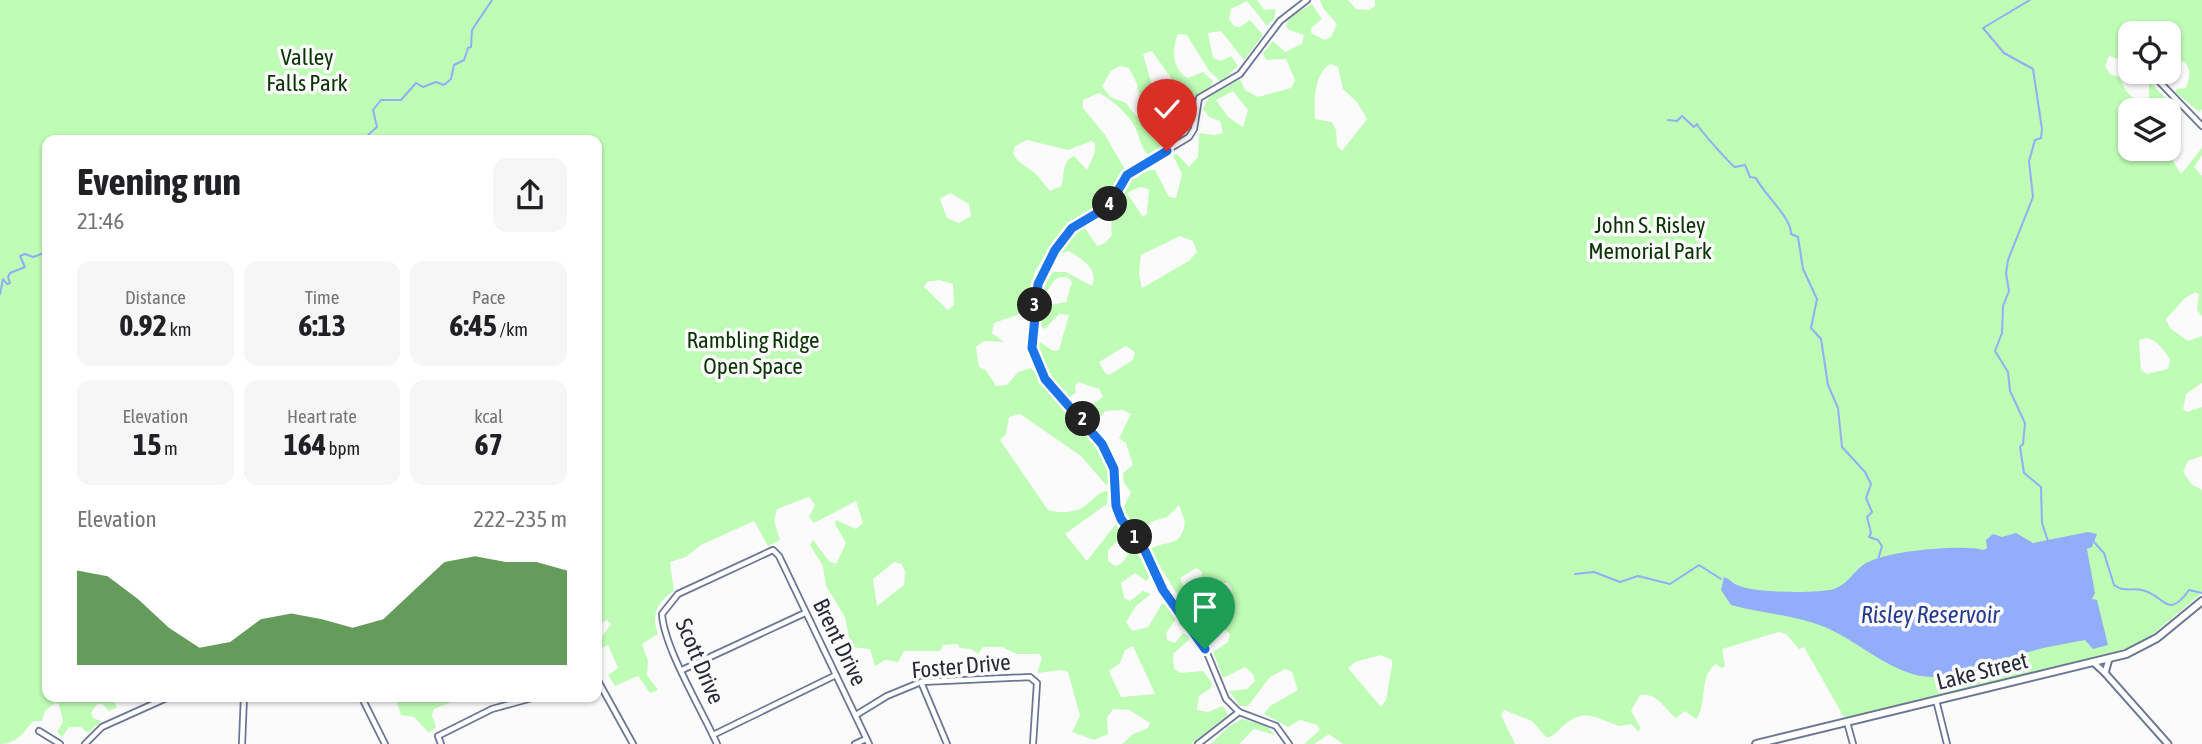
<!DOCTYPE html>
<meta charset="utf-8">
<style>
:root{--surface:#fff;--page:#f6f6f6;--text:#202124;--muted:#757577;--accent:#257116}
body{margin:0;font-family:"Asap Condensed",sans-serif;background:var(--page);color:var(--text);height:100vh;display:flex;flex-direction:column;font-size:26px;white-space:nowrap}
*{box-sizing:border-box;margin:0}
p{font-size:23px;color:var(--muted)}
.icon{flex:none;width:38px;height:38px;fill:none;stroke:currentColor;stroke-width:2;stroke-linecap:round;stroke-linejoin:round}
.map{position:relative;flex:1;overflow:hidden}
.sheet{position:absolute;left:42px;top:135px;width:560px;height:567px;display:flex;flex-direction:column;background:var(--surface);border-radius:14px;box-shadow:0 2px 5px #0004}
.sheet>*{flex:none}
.tools{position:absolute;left:2118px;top:21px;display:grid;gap:14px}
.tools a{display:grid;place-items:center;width:63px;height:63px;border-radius:14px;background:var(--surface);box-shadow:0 2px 5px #0004;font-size:35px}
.pin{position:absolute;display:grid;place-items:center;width:60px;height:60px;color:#fff;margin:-72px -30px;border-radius:50% 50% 50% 0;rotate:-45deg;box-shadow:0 0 7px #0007}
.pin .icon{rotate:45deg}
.km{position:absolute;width:35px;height:35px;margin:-18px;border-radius:50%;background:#222;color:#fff;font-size:19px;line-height:35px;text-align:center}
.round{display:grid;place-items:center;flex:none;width:74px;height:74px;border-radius:14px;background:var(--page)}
.headline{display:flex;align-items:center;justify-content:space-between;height:119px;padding:0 35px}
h1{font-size:38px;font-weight:700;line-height:52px}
.metrics{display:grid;grid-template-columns:repeat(3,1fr);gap:10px;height:119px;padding:7px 35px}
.metrics div{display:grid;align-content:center;border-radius:14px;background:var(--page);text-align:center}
.metrics b{font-size:30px;font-weight:700}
.metrics small{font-size:19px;font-weight:400}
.metrics p{font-size:19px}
.chart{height:196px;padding:14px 35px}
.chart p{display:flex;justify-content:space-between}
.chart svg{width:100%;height:126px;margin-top:7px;fill:var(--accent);opacity:.7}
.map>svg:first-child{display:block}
.green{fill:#bffcb5;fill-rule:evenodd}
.water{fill:#92adf9}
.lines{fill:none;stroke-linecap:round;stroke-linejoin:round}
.stream{stroke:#92adf9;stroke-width:2}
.minor-casing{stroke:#6b7694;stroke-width:8}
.tertiary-casing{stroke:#6b7694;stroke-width:9}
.secondary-casing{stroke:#6b7694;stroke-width:10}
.minor{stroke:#fff;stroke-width:4.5}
.tertiary{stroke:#fff;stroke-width:5}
.secondary{stroke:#fff;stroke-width:6}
.route-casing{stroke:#fff;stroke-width:14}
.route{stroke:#1a73e8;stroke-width:9}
.labels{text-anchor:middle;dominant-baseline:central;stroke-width:7;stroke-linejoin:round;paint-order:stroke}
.park-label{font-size:23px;fill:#0b3405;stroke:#fbfbfb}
.street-label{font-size:23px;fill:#262b37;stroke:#fbfbfb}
.water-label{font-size:24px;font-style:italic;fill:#263b90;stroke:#fbfbfb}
</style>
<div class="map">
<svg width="2202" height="744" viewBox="0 0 2202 744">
<rect width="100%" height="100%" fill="#fbfbfb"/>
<!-- green -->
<g class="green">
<path d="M0,0h1257l7,10 12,-1 -2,10 -7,7 -20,-25 -16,8 -2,10 5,7 6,1 10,-7 13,15 -19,25 -23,-29 -13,2 5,25 8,3 10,-5 7,10 -17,16 -12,-11 -22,-36 -9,-1c-6,15 -7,35 10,44l15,-6 10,9 -1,4 -20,14 -12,-8 -28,-40 -9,3 12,41 7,14h7l9,-8 14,5 -1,21 -16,14 -5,-2 -8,-19 -20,-9 -5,-27 -8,-16 -9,-2 -9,5 -9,15 8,11 16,6 10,13 25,13 2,18 -13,9c-9,-5 -10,-19 -15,-29 -7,-13 -22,-27 -36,-34l-16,7v8l22,27 19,33 -1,5 -16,28 -28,17 -22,19 -22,34 -10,41 -31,11 -2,10 12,9 -20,-1 -8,6 3,20 7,3 10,16 11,-1 11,-13 13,-4c20,22 84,88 79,117h-4l-25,-29 -61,-42 -11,3 -3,17 -6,6 48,70c41,10 42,-18 60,-19l-1,13 -42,30 22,27 29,-37 7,12 -15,14v11l7,5 6,-2 9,-12 5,-1 10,12 5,14 -4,4 -11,-8 -14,10 3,15 6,3 13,-10 8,3 -15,12 -10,16 6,9 16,-4 14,-23h5l9,15 -10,14 1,7 8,3 8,-10 8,5 -18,16 1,15 7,4 22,-2 9,12 -1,5 -12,8 -2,14 11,2 15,-6 5,9 -37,29h-69l11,-10 15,-6 2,-5 -21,-13 -16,-1 -6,9 1,16 -14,6 -22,-8 8,-16 -12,-44 -7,-2 -24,3 5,-15 -3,-4h-22l-15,-7h-19l-5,7 -7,-5 -11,-1 -2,-4 -15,1 -3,6h-36l-6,11 -13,-2 -10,6 -5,-17 -19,-2 -6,-30 -19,-31 -3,-20 -13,-21 3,-5 16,21 7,3 10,-21 -11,-19 1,-4 20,9 7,-6 -7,-22 -42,22 -5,-6 6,-12 -6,-8 -32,12 -3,12 6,19 -12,6 -14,-25 -53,24 -15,12 -16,5 4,29c-17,10 -23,25 -16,43l-16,10 6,17 -1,14 11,15 -8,3 -12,-17 -23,10 -7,-11 10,-7 -10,-23 -11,6v-7l14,-20 -4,-4 -10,5v-23l5,-8 -5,-12v-442h-550v556l68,1 -1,4 3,7 -9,3 -5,-7h-6l-6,9 2,5 8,3 -13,12 -7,-6h-12l-7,10 -5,-5 6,-10 -4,-18 -4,-1 -10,8 -3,10h-9c-10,12 -16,23 -33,23zM1027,140l41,10 23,-9 4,2v9l-8,18 -13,-14c-14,7 -8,18 -13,30l-11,5 -15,-18 -17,-12 -5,-7 2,-8zM950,193l19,11 2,12 -12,7 -12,-5 -7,-19zM939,280l14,4 1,21 -6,5 -24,-23 3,-5zM894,562l7,2 4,7 -1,14 -27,21 -4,-27zM1133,646l22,48 -34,3 -12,-26 11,-8 5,-13z"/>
<path d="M1320,0h28l8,9 13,1 6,-4v-6h827v109l-3,3 -24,-20 2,-3 9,-1c6,-16 5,-24 -11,-31l-7,7v-31h-38v23l-4,-2 -4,6 -13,-4 -4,10 5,8 9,3 7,14 16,15 7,-5v-19l19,18 -7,10h-31v39h38v-14h5l4,6 -4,20 8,13 21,-26v7l-8,12 8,9v140l-5,-6 2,-15 -3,-3 -11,6 -19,21 4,9 18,13 14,-5v47l-16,11 -3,15 4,3 15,-5v49l-14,5 -5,11 8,12 11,6v103l-55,46 -28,12 -274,68 -41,-72 -5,2 -13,-15 -7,-2 -57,17 3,17 -4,2 -5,-4c-18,12 -8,41 -20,55l-11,-8 -9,7c-12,-10 -19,-26 -36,-23l-9,16 9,16 -1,5 -8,-8 -11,2c-22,-6 -34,-20 -56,-1 -6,5 -9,11 -17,13l-15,-17 -28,-11 -3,5 14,29h-172l-14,-10 -15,10h-10l16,-14 -3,-5 -17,-5 -12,7 -24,-13 6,-8 28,-16 -6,-18 -7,-3 -15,8 -22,29h-8l-11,-15 18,-2 8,-8 -2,-7 -8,-7 -22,11 -10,-26 15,-10 2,-8 -9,-8 -8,11h-7l-9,-12 33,-23 2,-14 -4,-5h-8l-8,12 -14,2 4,-25 -6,-4 -16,10 9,21 -3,9 -36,-58c14,-12 31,1 35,-28l-6,-17 -12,12 -17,5 -6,15 -8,-5 -14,-21 9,-19 -7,-9 -1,-10 10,-8 -7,-22 -7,-5 12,-24 -9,-4 -17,1 -8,10h-4l-6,-13 16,-11 -4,-8 -21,-7 -3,4 1,7 -7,4 -26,-30 -6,-23 3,-2 13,9 6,-1 10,-35 -10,-1 -14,15 -5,-3 1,-15 9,-6 16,-3 6,-20 -3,-4c-16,-4 -15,6 -24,16l-3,-6 11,-16h13l26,14c6,-18 -8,-25 -23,-35l-11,3 2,-6 23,-23 14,21 8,-3 7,-8c-5,-22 15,-67 43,-65l14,27 7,1 6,-24 -9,-19 4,-1 12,13 9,-10 1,-24 15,2 9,-2 -3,-12 -11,-4 -6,-8 6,-12 31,-18 5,11 13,7 33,-9 4,-8 -9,-21 -20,1 -3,-7 10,-12 12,11 17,-8 2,-9 -15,-5 -3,-4 4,-9 22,-13 10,15 -11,9v5l14,7 6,-3 6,-13 -14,-16zM1331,64l7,3 5,22 14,13 10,17 -25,32 -5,-5 -1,-16 -4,-8 -17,-3c-1,-17 -1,-47 16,-55zM1233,91l15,19 -5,17 -15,-10 -12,-17zM1140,187l9,2 -2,24 -4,4 -16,-24zM1180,236l13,5 4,11 -8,9 -47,27 -3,-14 2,-19zM2147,338c10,2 18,13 23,22l-2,9 -21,5 -6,-4 -2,-30zM1126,346l9,6 -2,8 -24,15 -4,-2 -6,-11zM1381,655l11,5v5l-6,35 -5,7 -33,-39 7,-6z"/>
<polygon points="395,697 452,697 454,701 434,709 432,715 436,727 429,733 414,717 401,715"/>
<polygon points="1242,719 1267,726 1275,735 1254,729 1239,744 1211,744 1228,727"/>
</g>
<!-- water -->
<path class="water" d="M2088,532l9,2 -5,13 -5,2 8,44 -3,6 5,1 11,45 -15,4 -8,-9 -42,8 -109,29c-40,1 -75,-37 -112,-51 -29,-11 -61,-13 -91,-21l-10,-15 3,-13c6,2 8,6 13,8 16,8 80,9 97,4 13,-4 19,-17 29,-24 19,-14 98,-21 121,-15l3,-2 -1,-8 7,-6 9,3 14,-4 17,10z"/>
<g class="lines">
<!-- stream -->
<g class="stream">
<polyline points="2030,0 1983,28 2004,53 2033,69 2042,129 2041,138 2035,140 2029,161 2033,197 2008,260 2006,273 2009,291 2003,306 2002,333 1995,351 2008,372 2010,391 2025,423 2023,444 2020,447 2024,473 2041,487 2042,523 2048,541"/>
<path d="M1668,120l9,1 5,-5 12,11 3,-3c2,5 34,41 38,43l10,-2 5,12 6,1c6,14 36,40 35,56l7,3 5,32 14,30 -6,29 10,11 7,46 10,23 4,39 23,25 6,12 -5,14 6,14 -5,5 4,16 -2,4 9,3 4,6 -4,14"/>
<polyline points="369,140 368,135 377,127 373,110 381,100 401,100 416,83 423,87 436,82 444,85 451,79 454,65 464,60 468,48 471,47 472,30 492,0"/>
<polyline points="0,294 3,279 7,284 10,283 8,277 10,273 25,267 20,256 25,254 33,257 47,252"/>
<path d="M2093,541l11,12 10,32c9,7 17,3 28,5 23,5 25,31 47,0l13,3"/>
<polyline points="1575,574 1594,572 1620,582 1638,576 1670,584 1699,565 1721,579"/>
</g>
<!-- minor casing -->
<g class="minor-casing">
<g id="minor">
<polyline points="2150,72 2202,126"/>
<polyline points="682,670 805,613"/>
<polyline points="597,679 633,744"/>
<polyline points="921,682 947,744"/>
<polyline points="361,696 385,744"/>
<polyline points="1936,700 1947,744"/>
<polyline points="856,715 887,696 921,682 1030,677 1037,683 1033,744"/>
<polyline points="1847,722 1853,744"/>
<polyline points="39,731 60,744"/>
<polyline points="713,735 836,675"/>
<polyline points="85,744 102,727 171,696"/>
<polyline points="242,744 244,696"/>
<polyline points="441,744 438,736 492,709 539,696"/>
<path d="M717,744c-15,-34 -53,-96 -55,-130l16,-20 95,-44 6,6 90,188"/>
<polyline points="855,744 866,739"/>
<polyline points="1198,744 1239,712"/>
<polyline points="1289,744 1276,726 1239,712 1226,699 1205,648 1168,597 1145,551 1121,519 1116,507 1115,473 1109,457 1086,422 1045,379 1032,348 1038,284 1063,237 1078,224 1109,206 1131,172 1189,137 1194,129 1199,98 1240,74 1280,21 1307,0"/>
</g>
</g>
<!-- tertiary casing -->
<g class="tertiary-casing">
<g id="tertiary">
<polyline points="2109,659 2105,673 2168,744"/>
<polyline points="2093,662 2105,673"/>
</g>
</g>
<!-- secondary casing -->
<g class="secondary-casing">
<polyline id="secondary" points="1756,744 2126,654 2157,638 2202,601"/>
</g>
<!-- minor -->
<use href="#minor" class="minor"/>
<!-- tertiary -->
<use href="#tertiary" class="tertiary"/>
<!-- secondary -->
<use href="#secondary" class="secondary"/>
</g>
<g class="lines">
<!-- route casing -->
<g class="route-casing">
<polyline id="route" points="1167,151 1127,175 1109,206 1072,228 1055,250 1038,284 1032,348 1045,379 1102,444 1114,469 1116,506 1121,519 1145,551 1163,590 1205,649"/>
</g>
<!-- route -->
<use href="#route" class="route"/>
</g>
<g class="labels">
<!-- park labels -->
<g class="park-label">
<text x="307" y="57">Valley<tspan x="307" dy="26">Falls Park</tspan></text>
<text x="1650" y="225">John S. Risley<tspan x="1650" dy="26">Memorial Park</tspan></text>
<text x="753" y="340">Rambling Ridge<tspan x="753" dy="26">Open Space</tspan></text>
</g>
<!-- street labels -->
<g class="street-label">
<text transform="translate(840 642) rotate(64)">Brent Drive</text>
<text transform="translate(700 661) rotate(67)">Scott Drive</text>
<text transform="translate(961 666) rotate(-5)">Foster Drive</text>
<text transform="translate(1982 671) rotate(-14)">Lake Street</text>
</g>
<!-- water labels -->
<g class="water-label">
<text x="1930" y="614">Risley Reservoir</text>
</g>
</g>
</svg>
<div class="tools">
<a><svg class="icon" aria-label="locate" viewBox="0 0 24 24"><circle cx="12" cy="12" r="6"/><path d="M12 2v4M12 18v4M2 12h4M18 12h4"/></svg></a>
<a><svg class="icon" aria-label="layers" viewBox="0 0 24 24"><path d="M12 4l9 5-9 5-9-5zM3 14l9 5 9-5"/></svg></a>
</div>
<div class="pin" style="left:1205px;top:649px;background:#1e9e55"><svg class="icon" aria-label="arrive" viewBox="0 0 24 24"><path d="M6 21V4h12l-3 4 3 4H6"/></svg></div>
<div class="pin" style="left:1167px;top:151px;background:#d93025"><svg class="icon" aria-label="check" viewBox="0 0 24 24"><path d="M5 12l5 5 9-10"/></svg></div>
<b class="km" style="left:1135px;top:537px">1</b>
<b class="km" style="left:1083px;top:419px">2</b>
<b class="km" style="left:1035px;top:305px">3</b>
<b class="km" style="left:1110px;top:204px">4</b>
<section class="sheet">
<div class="headline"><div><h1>Evening run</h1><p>21:46</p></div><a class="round"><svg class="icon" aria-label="share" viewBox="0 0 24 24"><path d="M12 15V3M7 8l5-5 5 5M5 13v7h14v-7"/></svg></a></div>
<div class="metrics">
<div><p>Distance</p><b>0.92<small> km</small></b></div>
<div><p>Time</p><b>6:13</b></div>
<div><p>Pace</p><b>6:45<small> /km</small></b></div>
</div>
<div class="metrics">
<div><p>Elevation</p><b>15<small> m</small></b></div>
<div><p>Heart rate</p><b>164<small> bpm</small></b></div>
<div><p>kcal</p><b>67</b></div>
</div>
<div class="chart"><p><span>Elevation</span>222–235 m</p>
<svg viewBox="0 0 160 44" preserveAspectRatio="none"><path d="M0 44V11L10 13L20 21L30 31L40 38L50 36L60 28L70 26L80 28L90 31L100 28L110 18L120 8L130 6L140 8L150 8L160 11V44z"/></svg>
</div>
</section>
</div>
